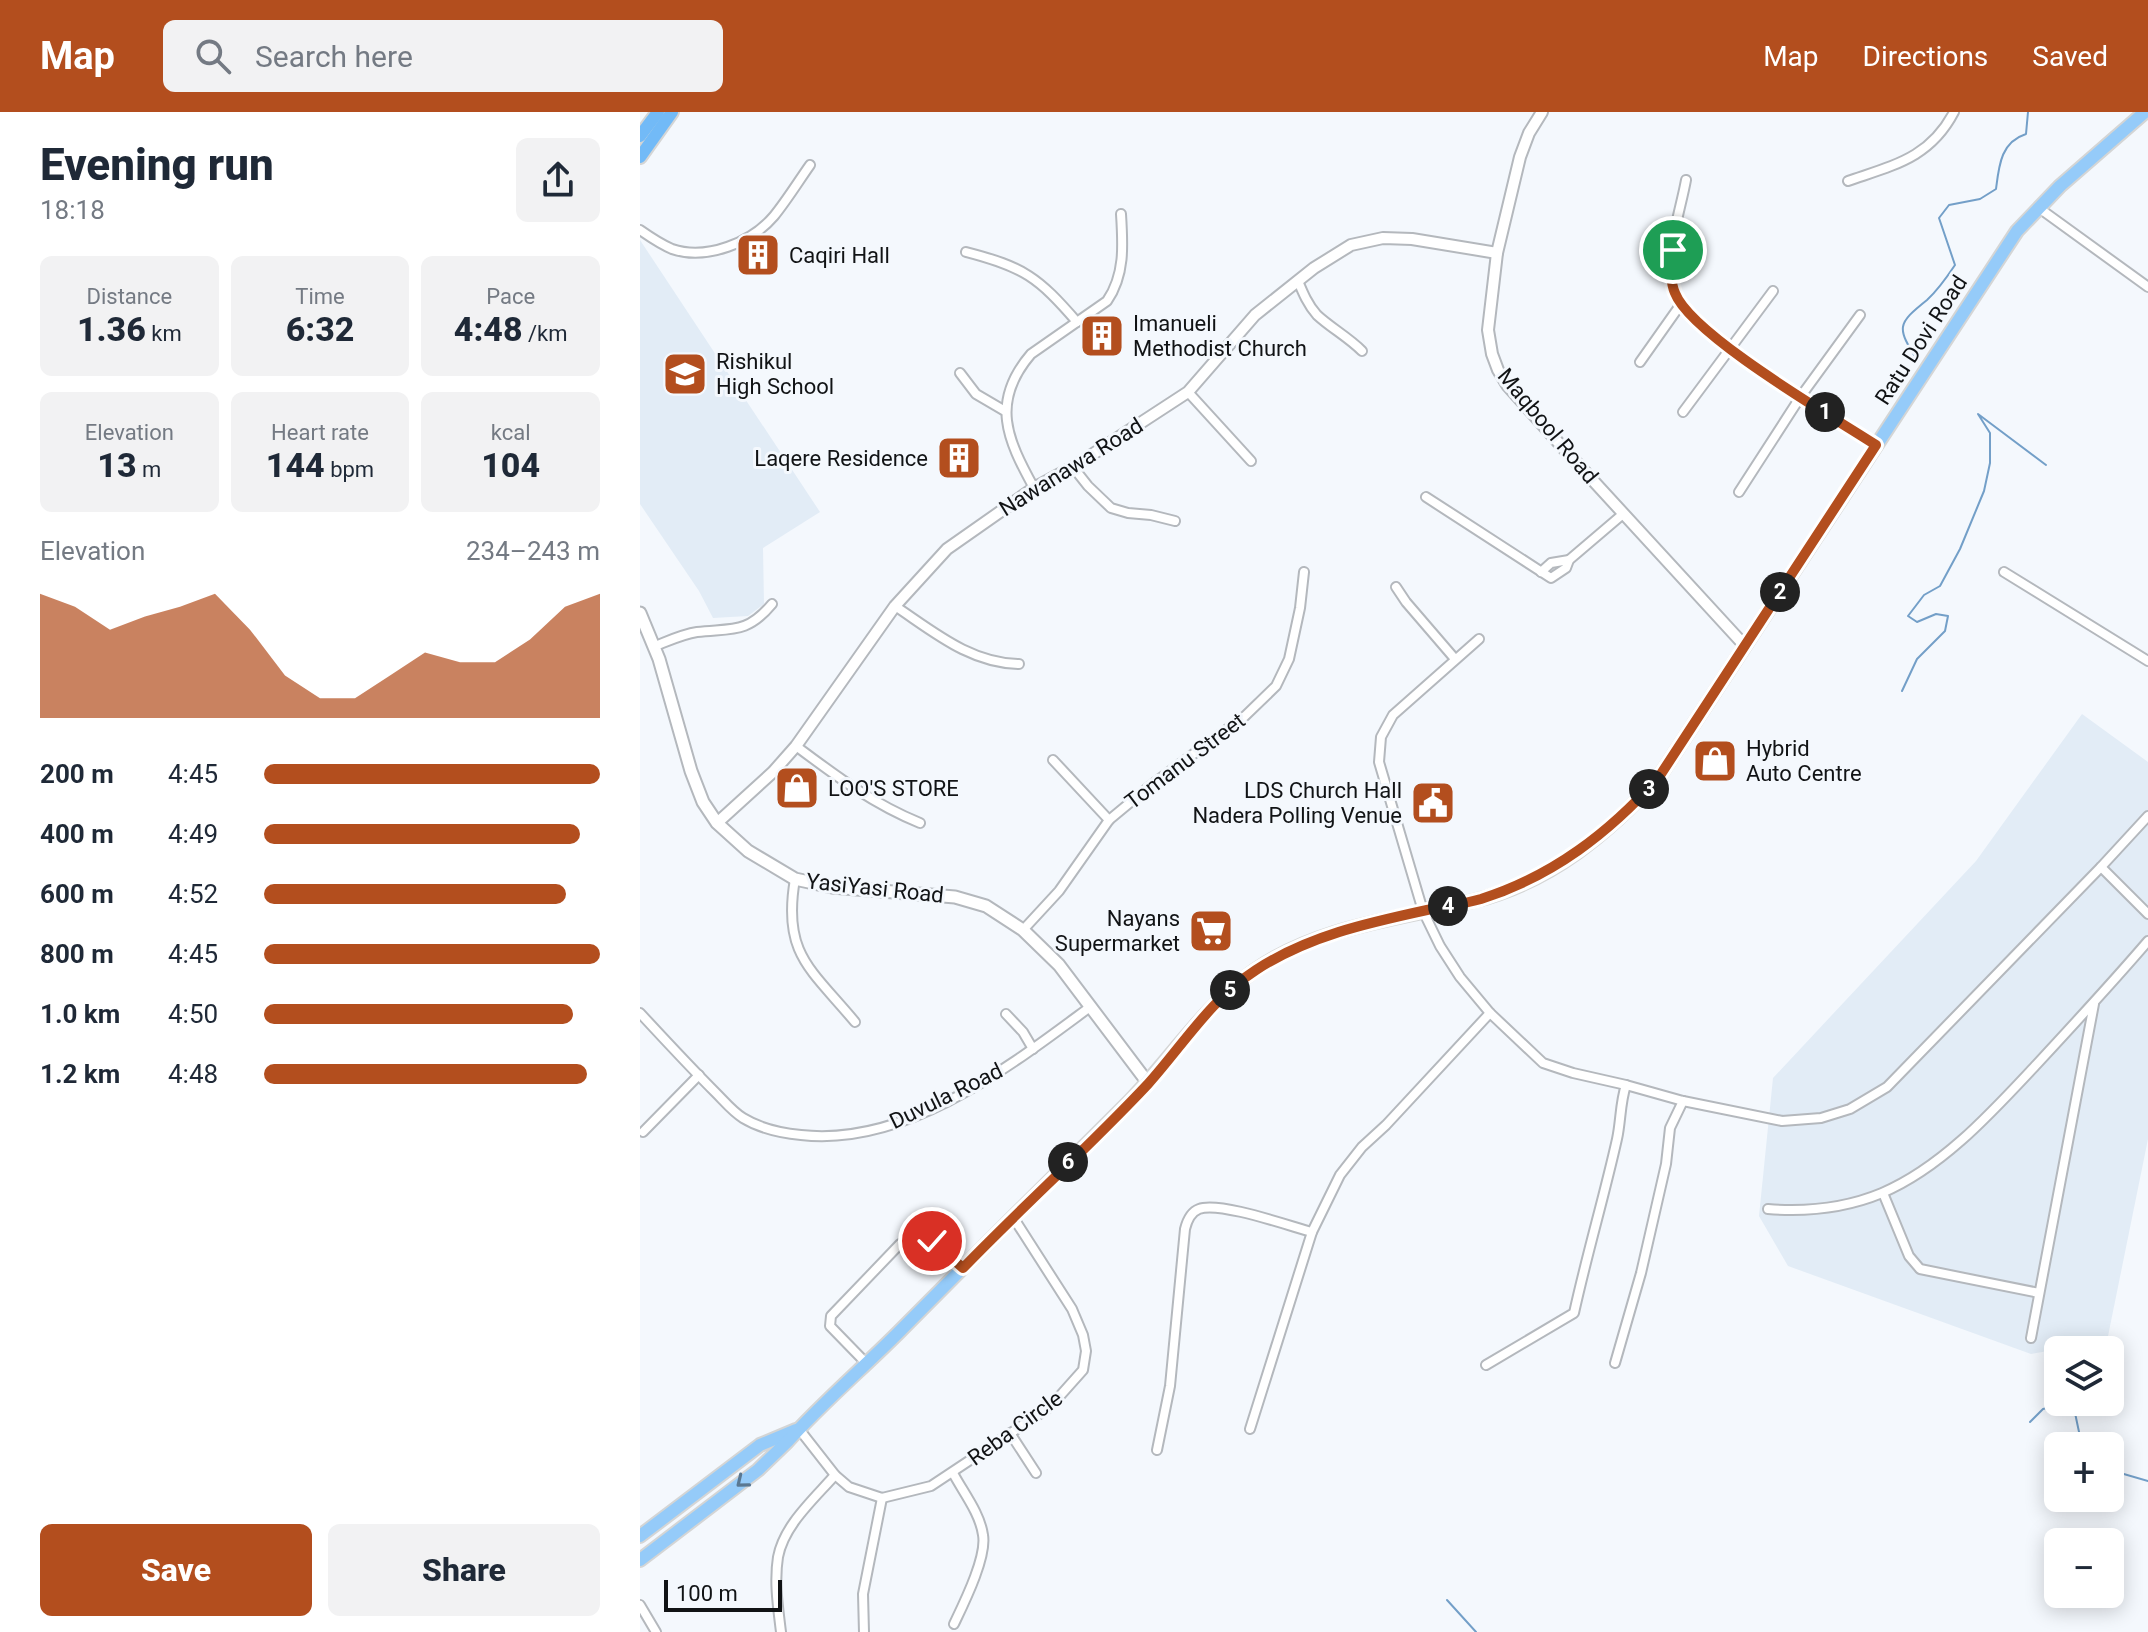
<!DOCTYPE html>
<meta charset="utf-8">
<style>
:root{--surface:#fff;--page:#f2f2f3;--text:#1f2937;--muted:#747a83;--accent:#b34e1e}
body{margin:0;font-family:Roboto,sans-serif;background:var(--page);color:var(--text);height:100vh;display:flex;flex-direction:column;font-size:30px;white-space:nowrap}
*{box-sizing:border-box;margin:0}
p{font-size:26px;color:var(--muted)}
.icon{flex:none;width:44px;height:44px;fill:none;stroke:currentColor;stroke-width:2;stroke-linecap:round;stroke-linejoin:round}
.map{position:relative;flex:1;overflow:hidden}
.drawer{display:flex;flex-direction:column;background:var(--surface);width:640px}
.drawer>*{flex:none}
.buttons{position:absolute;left:1404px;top:1224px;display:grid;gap:16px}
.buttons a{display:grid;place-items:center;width:80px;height:80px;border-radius:12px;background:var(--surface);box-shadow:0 4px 20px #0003;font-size:40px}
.scale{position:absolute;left:24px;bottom:20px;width:118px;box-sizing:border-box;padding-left:8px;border:4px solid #111315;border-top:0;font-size:22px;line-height:28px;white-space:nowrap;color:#111315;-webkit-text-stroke:6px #f4f8fd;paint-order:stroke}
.pin{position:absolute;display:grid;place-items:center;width:68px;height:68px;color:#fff;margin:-34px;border:4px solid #fff;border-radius:50%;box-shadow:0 2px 8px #0007}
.km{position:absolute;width:40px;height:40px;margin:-20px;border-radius:50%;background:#222;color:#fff;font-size:22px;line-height:40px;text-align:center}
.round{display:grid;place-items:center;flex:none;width:84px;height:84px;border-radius:12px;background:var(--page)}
.overview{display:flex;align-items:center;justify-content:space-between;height:136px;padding:0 40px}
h1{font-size:44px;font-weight:800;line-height:60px}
.stats{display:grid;grid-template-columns:repeat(3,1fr);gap:12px;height:136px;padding:8px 40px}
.stats div{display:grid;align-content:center;border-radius:12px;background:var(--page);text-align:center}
.stats b{font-size:34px;font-weight:800}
.stats small{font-size:22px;font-weight:400}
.stats p{font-size:22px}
.chart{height:224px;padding:16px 40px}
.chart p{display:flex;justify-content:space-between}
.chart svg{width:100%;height:144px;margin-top:8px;fill:var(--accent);opacity:.7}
.primary-button{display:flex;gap:16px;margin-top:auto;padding:16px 40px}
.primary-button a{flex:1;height:92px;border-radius:12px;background:var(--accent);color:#fff;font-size:32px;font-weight:800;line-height:92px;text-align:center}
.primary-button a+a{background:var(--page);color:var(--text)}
ul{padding:0 40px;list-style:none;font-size:26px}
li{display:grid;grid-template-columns:128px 96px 1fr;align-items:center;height:60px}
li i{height:20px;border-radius:10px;background:var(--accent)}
header{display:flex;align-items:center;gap:48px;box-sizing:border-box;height:112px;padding:0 40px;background:var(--accent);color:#fff}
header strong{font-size:38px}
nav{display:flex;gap:44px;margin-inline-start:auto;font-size:28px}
.search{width:560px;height:72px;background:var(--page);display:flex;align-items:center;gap:20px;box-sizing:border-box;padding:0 28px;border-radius:12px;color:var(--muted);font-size:30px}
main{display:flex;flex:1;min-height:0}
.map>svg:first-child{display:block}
.built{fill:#e2ecf6}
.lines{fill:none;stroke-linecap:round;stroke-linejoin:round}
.stream{stroke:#739fc8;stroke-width:2}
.minor-casing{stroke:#b4b8bd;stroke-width:12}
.tertiary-casing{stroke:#b4b8bd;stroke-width:14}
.secondary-casing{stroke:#b4b8bd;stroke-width:15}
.primary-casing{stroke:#d4d5d5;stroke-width:16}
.trunk-casing{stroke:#d4d5d5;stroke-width:16}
.minor{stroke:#fff;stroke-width:8}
.tertiary{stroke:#fff;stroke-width:10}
.secondary{stroke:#fff;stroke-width:11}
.primary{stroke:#95cbf9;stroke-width:12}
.trunk{stroke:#72baf7;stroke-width:12}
.oneway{stroke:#5a7892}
.route-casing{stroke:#fff;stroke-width:16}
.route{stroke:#b34e1e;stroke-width:10}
.labels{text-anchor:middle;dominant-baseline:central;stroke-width:6;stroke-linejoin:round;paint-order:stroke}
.poi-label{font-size:22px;fill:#111315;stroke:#f4f8fd;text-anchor:start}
.street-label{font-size:22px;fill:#111315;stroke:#f4f8fd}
</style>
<header>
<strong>Map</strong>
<div class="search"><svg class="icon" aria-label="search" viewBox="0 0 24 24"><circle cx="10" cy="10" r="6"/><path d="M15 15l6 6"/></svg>Search here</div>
<nav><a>Map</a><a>Directions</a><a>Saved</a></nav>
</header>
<main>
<section class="drawer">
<div class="overview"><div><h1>Evening run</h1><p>18:18</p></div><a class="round"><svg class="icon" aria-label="share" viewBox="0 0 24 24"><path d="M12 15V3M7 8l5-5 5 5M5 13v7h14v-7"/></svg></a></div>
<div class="stats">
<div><p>Distance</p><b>1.36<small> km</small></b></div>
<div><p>Time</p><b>6:32</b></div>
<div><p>Pace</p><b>4:48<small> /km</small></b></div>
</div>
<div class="stats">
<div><p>Elevation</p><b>13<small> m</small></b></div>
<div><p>Heart rate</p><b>144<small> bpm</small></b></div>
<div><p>kcal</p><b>104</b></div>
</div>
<div class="chart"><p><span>Elevation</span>234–243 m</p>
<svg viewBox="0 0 160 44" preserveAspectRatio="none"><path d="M0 44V6L10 10L20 17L30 13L40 10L50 6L60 17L70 31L80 38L90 38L100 31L110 24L120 27L130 27L140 20L150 10L160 6V44z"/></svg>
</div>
<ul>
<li><b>200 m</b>4:45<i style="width:100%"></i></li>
<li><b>400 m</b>4:49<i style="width:94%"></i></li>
<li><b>600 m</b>4:52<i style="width:90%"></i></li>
<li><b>800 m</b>4:45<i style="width:100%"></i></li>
<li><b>1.0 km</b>4:50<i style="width:92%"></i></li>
<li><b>1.2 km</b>4:48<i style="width:96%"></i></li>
</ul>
<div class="primary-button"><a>Save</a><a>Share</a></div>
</section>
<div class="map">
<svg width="1508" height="1520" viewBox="0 0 1508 1520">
<rect width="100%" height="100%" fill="#f4f8fd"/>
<!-- built -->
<g class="built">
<polygon points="0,128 180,400 123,436 124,492 108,504 73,506 59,479 0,392"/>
<polygon points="1442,602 1508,650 1508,1027 1467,1229 1391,1242 1148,1154 1119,1104 1133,966 1336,749"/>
</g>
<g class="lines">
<!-- stream -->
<g class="stream">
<path d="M1278,249c-22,-34 -21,-37 9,-61 11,-10 20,-23 28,-35l-16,-47 10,-13 31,-6 16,-10c3,-24 5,-47 30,-55l2,-22"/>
<polyline points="1262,579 1277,547 1305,519 1308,504 1296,502 1277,510 1268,504 1284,483 1300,474 1320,437 1344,379 1350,351 1350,321 1338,302 1406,353"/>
<polyline points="1390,1310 1403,1297 1426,1291 1435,1301 1442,1334"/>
<polyline points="1470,1358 1508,1369"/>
<polyline points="807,1488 836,1520"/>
</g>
<!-- minor casing -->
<g class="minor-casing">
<g id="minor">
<path d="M1046,68c-6,33 -22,76 -12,109 12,42 160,129 202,156"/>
<path d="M1208,69c46,-16 82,-23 106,-69"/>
<polyline points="1399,96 1508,175"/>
<path d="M0,118c10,7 20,14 32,19 35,12 80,-7 102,-33 13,-16 24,-34 36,-51"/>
<path d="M326,140c58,15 72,25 111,70"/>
<path d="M658,169c5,12 10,24 19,34 14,13 31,22 45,36"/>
<polyline points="1000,250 1041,192"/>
<polyline points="320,261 336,282 365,299"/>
<polyline points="548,280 611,349"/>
<polyline points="1043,300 1133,179"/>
<polyline points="433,355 448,374 471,396 488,401 511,403 535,409"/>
<path d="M394,376c-27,-49 -44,-86 -3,-134l76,-53c18,-26 16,-56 14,-87"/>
<polyline points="1099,380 1161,284 1220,203"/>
<polyline points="786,385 911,466 926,456 929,448 983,402"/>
<polyline points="901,460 911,451 929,448"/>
<polyline points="1364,460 1508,549"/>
<polyline points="756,475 766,490 815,547"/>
<path d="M255,494c39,26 75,57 124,58"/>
<polyline points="839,527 753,603 741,625 739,650 783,799 800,834 820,865 850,901 903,951 933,961 986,973 1043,989 1142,1009 1181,1006 1210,997 1247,975 1461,755 1508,704"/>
<path d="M15,534c13,-5 28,-12 42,-14 35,-4 50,2 75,-28"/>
<path d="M156,634c40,30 77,58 124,77"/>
<polyline points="413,648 469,708"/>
<polyline points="1461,755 1508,802"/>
<path d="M155,767c-13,75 16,90 60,143"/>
<polyline points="383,818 419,779 469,708 510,674 605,604 636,574 649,547 660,496 664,460"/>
<path d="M0,901c25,27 50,54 76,80 8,8 17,19 27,25 18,11 37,15 58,17 106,12 209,-69 289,-128"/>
<polyline points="366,902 383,920 393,937"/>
<polyline points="3,1020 59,963"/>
<polyline points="1243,1081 1269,1144 1280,1157 1399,1181"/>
<path d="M1128,1097c38,3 78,-1 114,-16 61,-26 111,-82 155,-129 38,-41 75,-81 111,-123"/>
<polyline points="1391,1226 1454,892"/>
<polyline points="975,1251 1001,1161 1026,1052 1030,1016 1043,989"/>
<polyline points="227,1252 190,1214 191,1204 260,1132 275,1124 284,1125 323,1156"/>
<path d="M846,1253l88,-52c13,-59 30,-116 43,-174 4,-18 3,-36 9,-54"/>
<polyline points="159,1317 195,1363 209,1375 242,1386 291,1374 410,1295 443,1258 446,1239 443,1223 432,1197 373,1105"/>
<polyline points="610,1317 672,1120 700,1063 722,1035 746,1013 850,901"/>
<polyline points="370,1321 396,1361"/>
<path d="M517,1338l13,-64 15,-157c2,-8 6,-17 14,-20 20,-8 90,17 113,23"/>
<path d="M313,1361c10,19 27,40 30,62 4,22 -19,68 -29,89"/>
<polyline points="0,1493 16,1520"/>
<path d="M141,1520c-3,-25 -7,-50 -3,-75 6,-32 36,-58 57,-82"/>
<polyline points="224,1520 223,1482 242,1386"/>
</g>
</g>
<!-- tertiary casing -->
<g class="tertiary-casing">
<g id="tertiary">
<polyline points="902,0 889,21 880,45 857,141 848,218 852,242 858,258 867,273 925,338 1105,534"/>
<polyline points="77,711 133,660 156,634 255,494 307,437 394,376 433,355 548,280 615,203 674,156 711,133 743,126 772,127 857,141"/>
</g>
</g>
<!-- secondary casing -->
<g class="secondary-casing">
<polyline id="secondary" points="0,501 19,547 51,659 63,690 77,711 108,739 155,767 192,775 315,785 346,794 383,818 419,853 508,971"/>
</g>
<!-- primary casing -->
<g class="primary-casing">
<g id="primary">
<polyline points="0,1424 120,1333 156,1318"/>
<path d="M0,1448l118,-90 29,-28c35,-39 75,-73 112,-110 75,-76 150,-151 226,-226 44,-44 78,-99 129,-135 66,-46 147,-52 223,-71 74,-19 132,-67 182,-123l358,-546 43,-45 85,-74"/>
</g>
</g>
<!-- trunk casing -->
<g class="trunk-casing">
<g id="trunk">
<polyline points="0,24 18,0"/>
<polyline points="0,45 32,0"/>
</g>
</g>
<!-- minor -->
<use href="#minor" class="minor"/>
<!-- tertiary -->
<use href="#tertiary" class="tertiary"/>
<!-- secondary -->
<use href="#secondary" class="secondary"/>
<!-- primary -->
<use href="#primary" class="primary"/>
<!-- trunk -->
<use href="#trunk" class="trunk"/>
</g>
<!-- one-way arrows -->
<defs><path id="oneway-chevron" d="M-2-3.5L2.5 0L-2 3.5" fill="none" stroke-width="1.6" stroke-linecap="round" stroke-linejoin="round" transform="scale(2)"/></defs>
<use class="oneway" href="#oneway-chevron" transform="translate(102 1370) rotate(141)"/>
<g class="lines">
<!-- route casing -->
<g class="route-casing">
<path id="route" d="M292,1129l31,27c60,-62 126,-121 185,-184 35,-39 63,-85 108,-114 52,-34 111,-47 171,-60 18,-4 37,-6 54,-11 72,-23 128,-66 178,-122l217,-332c-43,-28 -185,-110 -201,-152 -6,-14 -3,-29 -2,-43"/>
</g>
<!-- route -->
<use href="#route" class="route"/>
</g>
<!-- icons -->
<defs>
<g id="building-square" transform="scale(2.3)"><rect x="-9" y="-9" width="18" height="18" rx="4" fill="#b34e1e" stroke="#f4f8fd"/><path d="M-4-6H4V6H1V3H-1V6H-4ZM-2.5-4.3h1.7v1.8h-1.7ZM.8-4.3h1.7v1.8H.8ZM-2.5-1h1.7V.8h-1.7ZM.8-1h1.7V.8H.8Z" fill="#fff"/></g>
<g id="school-square" transform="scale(2.3)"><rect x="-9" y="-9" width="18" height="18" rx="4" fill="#b34e1e" stroke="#f4f8fd"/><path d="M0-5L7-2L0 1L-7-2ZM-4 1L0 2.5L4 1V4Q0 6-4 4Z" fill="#fff"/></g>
<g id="shop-square" transform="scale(2.3)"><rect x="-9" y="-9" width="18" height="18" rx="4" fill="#b34e1e" stroke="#f4f8fd"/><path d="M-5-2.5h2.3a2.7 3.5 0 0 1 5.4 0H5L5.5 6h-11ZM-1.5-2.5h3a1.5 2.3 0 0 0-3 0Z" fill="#fff"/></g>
<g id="civic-square" transform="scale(2.3)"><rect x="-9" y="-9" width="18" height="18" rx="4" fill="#b34e1e" stroke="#f4f8fd"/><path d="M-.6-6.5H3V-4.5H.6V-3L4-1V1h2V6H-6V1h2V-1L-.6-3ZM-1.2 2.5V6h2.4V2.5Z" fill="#fff"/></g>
<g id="supermarket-square" transform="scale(2.3)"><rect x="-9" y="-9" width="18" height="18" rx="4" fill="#b34e1e" stroke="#f4f8fd"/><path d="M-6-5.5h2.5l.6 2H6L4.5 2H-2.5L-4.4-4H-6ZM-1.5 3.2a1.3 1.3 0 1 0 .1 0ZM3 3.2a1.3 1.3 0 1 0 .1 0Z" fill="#fff"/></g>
</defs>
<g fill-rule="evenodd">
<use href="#building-square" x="118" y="143"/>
<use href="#building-square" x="462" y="224"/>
<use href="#school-square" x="45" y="262"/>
<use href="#building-square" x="319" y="346"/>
<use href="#shop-square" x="1075" y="649"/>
<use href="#shop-square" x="157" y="676"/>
<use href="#civic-square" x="793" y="691"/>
<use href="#supermarket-square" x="571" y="819"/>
</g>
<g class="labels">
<!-- poi labels -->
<g class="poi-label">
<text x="149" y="143">Caqiri Hall</text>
<text x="493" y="211">Imanueli<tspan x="493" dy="25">Methodist Church</tspan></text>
<text x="76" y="249">Rishikul<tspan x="76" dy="25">High School</tspan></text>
<text x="288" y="346" text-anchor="end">Laqere Residence</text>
<text x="1106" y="636">Hybrid<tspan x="1106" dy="25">Auto Centre</tspan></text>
<text x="188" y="676">LOO'S STORE</text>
<text x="762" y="678" text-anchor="end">LDS Church Hall<tspan x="762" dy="25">Nadera Polling Venue</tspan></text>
<text x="540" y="806" text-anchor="end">Nayans<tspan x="540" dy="25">Supermarket</tspan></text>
</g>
<!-- street labels -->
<g class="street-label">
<text transform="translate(1281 228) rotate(-57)">Ratu Dovi Road</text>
<text transform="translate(908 314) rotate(50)">Maqbool Road</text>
<text transform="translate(431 355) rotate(-32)">Nawanawa Road</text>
<text transform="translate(545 649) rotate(-37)">Tomanu Street</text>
<text transform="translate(235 776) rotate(6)">YasiYasi Road</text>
<text transform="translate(306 984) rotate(-26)">Duvula Road</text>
<text transform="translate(375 1316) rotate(-36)">Reba Circle</text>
</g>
</g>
</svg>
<div class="buttons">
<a><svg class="icon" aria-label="layers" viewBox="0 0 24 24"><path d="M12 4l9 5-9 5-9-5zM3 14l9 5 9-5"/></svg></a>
<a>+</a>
<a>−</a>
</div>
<div class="scale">100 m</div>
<div class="pin" style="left:1033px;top:138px;background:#1e9e55"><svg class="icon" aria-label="arrive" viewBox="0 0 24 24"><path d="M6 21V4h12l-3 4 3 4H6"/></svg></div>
<div class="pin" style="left:292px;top:1129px;background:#d93025"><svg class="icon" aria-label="check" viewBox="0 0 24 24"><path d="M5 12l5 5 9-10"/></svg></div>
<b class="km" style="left:1185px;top:300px">1</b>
<b class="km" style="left:1140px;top:480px">2</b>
<b class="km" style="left:1009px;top:677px">3</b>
<b class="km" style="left:808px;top:794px">4</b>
<b class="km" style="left:590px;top:878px">5</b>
<b class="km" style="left:428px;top:1050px">6</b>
</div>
</main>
